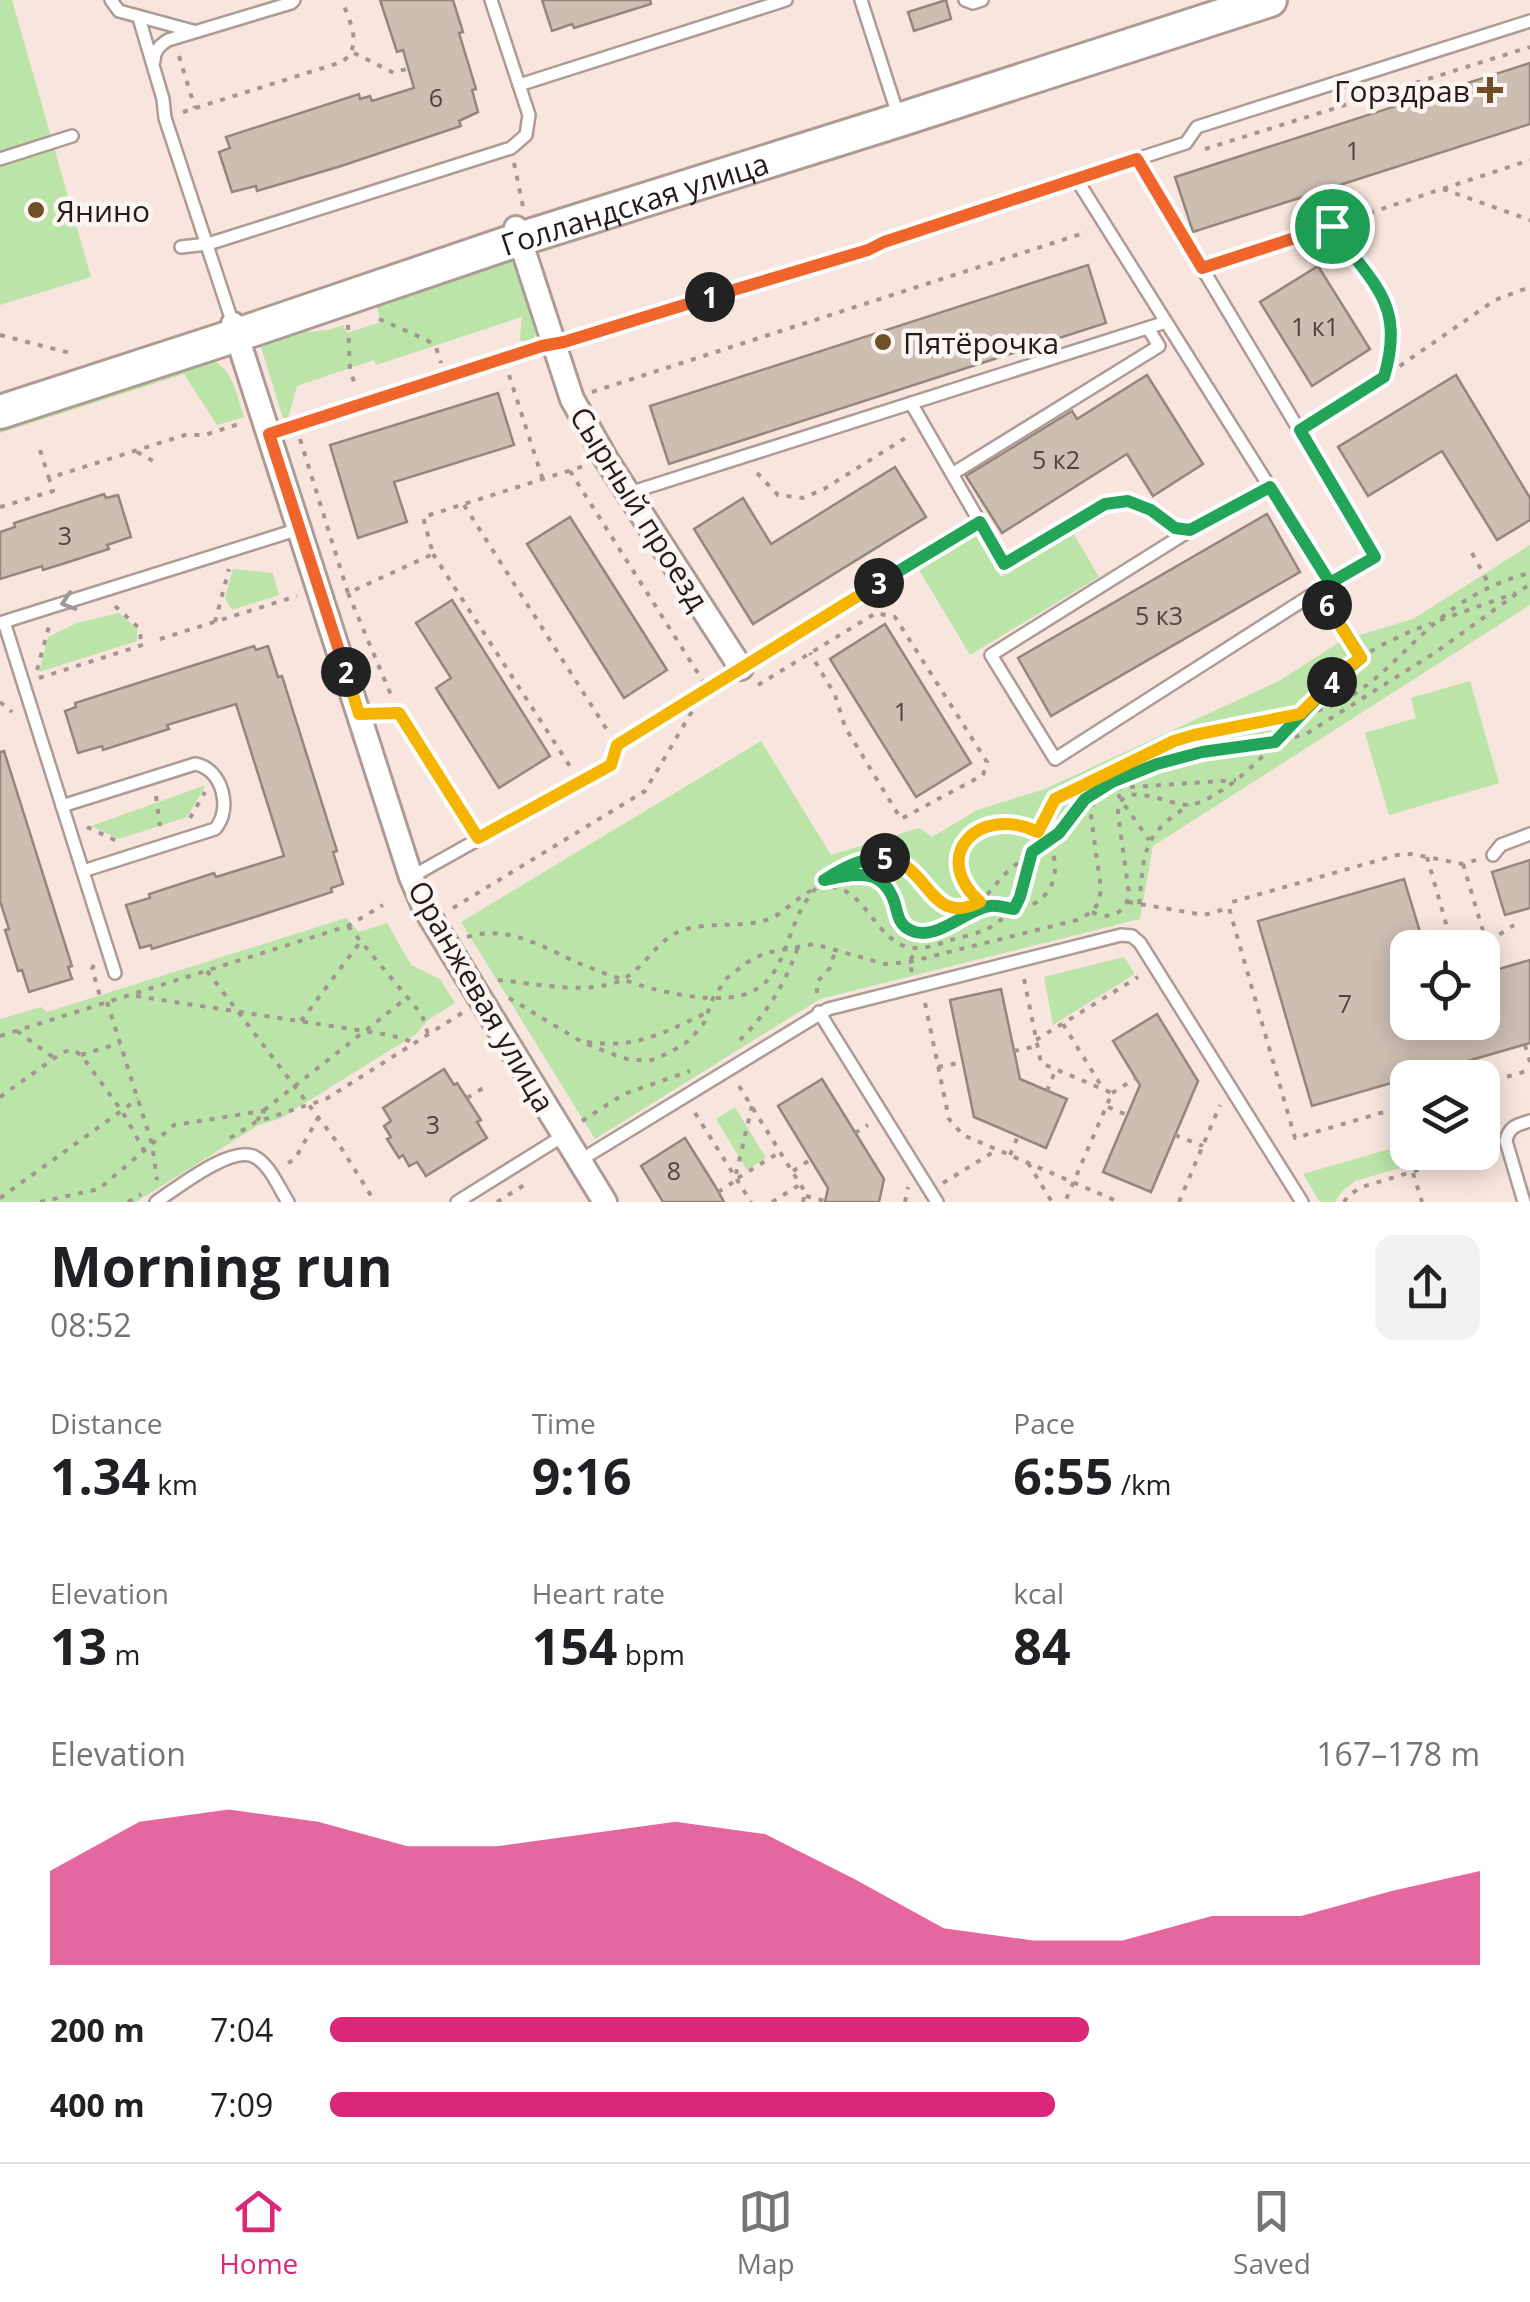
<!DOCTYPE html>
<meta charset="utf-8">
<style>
:root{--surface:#fff;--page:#f2f2f2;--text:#202124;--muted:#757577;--line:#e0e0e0;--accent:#db2777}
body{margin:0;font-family:"Open Sans",sans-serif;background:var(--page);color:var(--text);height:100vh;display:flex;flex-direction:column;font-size:38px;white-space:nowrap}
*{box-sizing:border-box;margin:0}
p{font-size:32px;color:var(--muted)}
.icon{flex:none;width:55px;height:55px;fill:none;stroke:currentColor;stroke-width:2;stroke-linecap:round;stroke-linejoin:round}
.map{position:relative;height:1202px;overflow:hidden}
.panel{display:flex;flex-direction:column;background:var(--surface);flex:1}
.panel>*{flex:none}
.buttons{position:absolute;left:1390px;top:930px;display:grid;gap:20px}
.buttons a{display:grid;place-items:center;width:110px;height:110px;border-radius:20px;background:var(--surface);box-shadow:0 5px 25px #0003;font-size:50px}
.pin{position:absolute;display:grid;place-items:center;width:85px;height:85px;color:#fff;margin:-42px;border:5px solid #fff;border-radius:50%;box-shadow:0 2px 10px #0007}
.km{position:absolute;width:50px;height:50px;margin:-25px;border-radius:50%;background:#222;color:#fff;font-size:28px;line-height:50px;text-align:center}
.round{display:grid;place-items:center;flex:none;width:105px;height:105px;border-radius:20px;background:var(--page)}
.summary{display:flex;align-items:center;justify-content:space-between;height:170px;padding:0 50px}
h1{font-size:55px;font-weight:700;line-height:75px}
.metrics{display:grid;grid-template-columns:repeat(3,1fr);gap:15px;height:170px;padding:10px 50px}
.metrics div{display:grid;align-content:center}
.metrics b{font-size:50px;font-weight:700}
.metrics small{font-size:28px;font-weight:400}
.metrics p{font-size:28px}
.chart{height:280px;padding:20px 50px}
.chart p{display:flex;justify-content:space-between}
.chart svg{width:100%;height:180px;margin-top:10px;fill:var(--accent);opacity:.7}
ul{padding:0 50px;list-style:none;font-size:32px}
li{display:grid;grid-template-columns:160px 120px 1fr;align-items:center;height:75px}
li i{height:25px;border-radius:12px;background:var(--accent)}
.tabs{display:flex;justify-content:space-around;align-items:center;height:140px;border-top:2px solid var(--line);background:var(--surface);font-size:28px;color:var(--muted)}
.tabs a{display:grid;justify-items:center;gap:5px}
.tabs .on{color:var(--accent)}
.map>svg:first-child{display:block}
.green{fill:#bae4a8}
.building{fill:#cdbeb2;stroke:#95867b;stroke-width:2.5}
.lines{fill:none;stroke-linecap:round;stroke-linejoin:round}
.lane-casing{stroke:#ad9b94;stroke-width:16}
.street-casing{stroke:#ad9b94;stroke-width:28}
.secondary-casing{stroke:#ad9b94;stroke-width:38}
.path{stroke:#a3958f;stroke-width:4;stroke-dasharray:5 8;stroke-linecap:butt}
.lane{stroke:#fff;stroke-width:11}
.street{stroke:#fff;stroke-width:22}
.secondary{stroke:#fff;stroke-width:32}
.oneway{stroke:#9c9998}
.split-1-casing{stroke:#fff;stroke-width:20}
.split-2-casing{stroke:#fff;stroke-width:20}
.split-3-casing{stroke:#fff;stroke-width:20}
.split-4-casing{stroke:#fff;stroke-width:20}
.split-5-casing{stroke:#fff;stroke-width:20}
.split-6-casing{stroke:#fff;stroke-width:20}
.split-7-casing{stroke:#fff;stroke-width:20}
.split-1{stroke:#f0652b;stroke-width:12}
.split-2{stroke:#f0652b;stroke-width:12}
.split-3{stroke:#f5b400;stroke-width:12}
.split-4{stroke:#22a559;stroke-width:12}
.split-5{stroke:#22a559;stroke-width:12}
.split-6{stroke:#f5b400;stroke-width:12}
.split-7{stroke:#22a559;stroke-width:12}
.poi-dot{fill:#714f27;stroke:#fdf5f2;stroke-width:4}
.labels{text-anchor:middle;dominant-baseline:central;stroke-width:9;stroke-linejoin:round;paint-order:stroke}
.number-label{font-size:25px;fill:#4e443f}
.poi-label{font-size:30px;fill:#231c19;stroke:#fdf5f2;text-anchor:start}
.street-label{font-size:30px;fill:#231c19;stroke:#fdf5f2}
</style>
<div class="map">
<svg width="1530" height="1202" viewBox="0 0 1530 1202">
<rect width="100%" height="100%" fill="#f8e5de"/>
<!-- green -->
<g class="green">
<polygon points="0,0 12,0 91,277 0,305"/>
<polygon points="503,257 512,262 517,269 537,333 531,341 522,342 520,338 522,317 376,365 374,360 297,386 288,418 283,418 261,347 263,341 272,335 328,330 344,325 347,333 381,322 377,307 394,302 442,273"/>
<path d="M208,358c25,9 28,35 36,59l-27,8 -33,-51 -184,59v-7z"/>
<polygon points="1073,533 1099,577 970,655 919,570 976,536 1001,577"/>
<polygon points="1530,545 1530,605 1153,846 1140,919 820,999 595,1139 461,922 761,741 831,855 919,828 932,837 977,810 1045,789 1279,681 1343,640 1413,619"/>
<polygon points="233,569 273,573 279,595 232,610 225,598"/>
<polygon points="119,613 137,629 137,641 39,672 48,637 77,623"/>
<polygon points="1470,681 1499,783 1389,815 1365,733 1416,718 1411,698"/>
<polygon points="206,785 187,817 119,839 91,826"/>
<polygon points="346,918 359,932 387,923 411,965 440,979 455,1003 428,1020 416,1034 281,1118 257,1126 136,1202 0,1202 0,1019 41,1007 47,1012"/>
<polygon points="1124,957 1135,974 1053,1025 1044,977"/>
<polygon points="735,1107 766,1158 747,1170 716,1119"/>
<polygon points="1407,1144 1408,1152 1452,1153 1355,1181 1342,1191 1335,1202 1320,1202 1303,1174"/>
</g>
<!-- building -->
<g class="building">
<polygon points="380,0 453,0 463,32 459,33 476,89 472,90 478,112 459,121 461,126 338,167 257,191 256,186 232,192 219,152 230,148 226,137 359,94 360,99 370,96 372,101 414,88 403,50 397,52"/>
<polygon points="542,0 650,0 651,4 574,28 572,24 552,31"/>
<polygon points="946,0 951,19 914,31 908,12"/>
<polygon points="1530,63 1530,124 1193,232 1175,177"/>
<polygon points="1088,265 1106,323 669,464 650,406"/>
<polygon points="1318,266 1370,349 1312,386 1260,302"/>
<polygon points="1147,375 1203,464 1153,496 1127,454 1002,533 966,476 1072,411 1077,419"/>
<polygon points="1456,375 1530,498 1530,520 1497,540 1442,451 1368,496 1338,447"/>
<polygon points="498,393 514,445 394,482 407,522 358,538 330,445"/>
<polygon points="895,467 926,517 753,624 694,529 743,498 771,544"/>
<polygon points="104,494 106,498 118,495 131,537 107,545 109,549 59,565 43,570 42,566 0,579 0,532 15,527 14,523"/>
<polygon points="1267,514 1300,572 1051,716 1018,658"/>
<polygon points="570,517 667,670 624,698 527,544"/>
<polygon points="452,600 550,756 499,788 436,688 451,678 416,623"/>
<polygon points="885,624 971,763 916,797 830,659"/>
<polygon points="254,646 256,650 268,646 278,677 282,676 337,851 333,852 343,884 331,888 332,892 258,916 152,949 151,945 140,948 126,905 150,898 149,894 214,873 216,877 284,856 236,704 167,725 169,729 103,750 102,746 78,753 65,711 76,707 75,703"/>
<polygon points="4,751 72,966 68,967 72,979 29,992 22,970 18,971 5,930 9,929 0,901 0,752"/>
<polygon points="1530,860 1530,908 1505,915 1492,872"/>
<polygon points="1404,879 1423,942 1403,948 1408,963 1408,1022 1482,1022 1482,974 1530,960 1530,1043 1312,1106 1258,921"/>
<polygon points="1001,989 1020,1079 1067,1099 1046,1148 974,1117 950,1000"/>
<polygon points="1157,1014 1198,1081 1151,1192 1103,1172 1140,1085 1113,1041"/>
<polygon points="444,1069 454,1085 457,1083 481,1120 477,1122 487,1138 426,1176 417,1162 409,1166 403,1155 399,1158 387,1139 391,1137 384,1126 391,1121 383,1108"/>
<polygon points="822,1079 884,1179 879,1202 825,1202 828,1188 778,1106"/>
<polygon points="685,1138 715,1186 724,1202 663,1202 641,1166"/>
</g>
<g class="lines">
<!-- lane casing -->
<g class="lane-casing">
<g id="lane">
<polyline points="111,0 119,11 193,31"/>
<polyline points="861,0 898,115"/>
<polyline points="965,0 973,3 982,0"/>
<polyline points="139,18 163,99 165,118 233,324"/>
<path d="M154,61c0,-10 5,-15 14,-21l123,-37 3,-3"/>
<polyline points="519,85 786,0"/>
<polyline points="0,159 72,136"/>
<polyline points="1137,159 1375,557 1330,583"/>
<polyline points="1077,180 1330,583 1055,759 991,655 1189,531"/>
<polyline points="181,247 208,244 511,148 526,135 529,115 491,0"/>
<polyline points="911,403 1004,564 1105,504 1128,501 1151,510 1175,528 1189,531 1270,487"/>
<polyline points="269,433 542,346 564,342 868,250 883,242 1186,143 1197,127 1530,21"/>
<polyline points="952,474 1159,346 1148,328"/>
<polyline points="629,493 1166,322"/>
<polyline points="4,622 115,973"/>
<polyline points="0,623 299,529"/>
<polyline points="741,668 980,522"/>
<polyline points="359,714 399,713 478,838"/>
<path d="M62,806l133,-42c27,4 38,45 20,65l-132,42"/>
<polyline points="1493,855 1501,845 1530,834"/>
<polyline points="411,877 611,765 617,745"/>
<polyline points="819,1012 937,1202"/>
<polyline points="579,1161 828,1009 1121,935 1132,936 1140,943 1302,1202"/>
<path d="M156,1202c20,-13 76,-58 99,-45 15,8 24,31 33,45"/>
<polyline points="457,1202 563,1136"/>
<path d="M1524,1202l-18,-61c3,-15 11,-16 24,-20"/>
</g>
</g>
<!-- street casing -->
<g class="street-casing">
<g id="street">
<polyline points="516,228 572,399 606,459 741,668"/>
<polyline points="233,324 411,877 424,907 605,1202"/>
</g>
</g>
<!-- secondary casing -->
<g class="secondary-casing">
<g id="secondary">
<path id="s1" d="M0,412l237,-77 283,-96 379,-119 371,-120"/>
</g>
</g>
<!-- path -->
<g class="path">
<polyline points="354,53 394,73 409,68"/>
<polyline points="179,56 195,108"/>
<path d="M183,112l159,-50c22,-17 7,-41 0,-62"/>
<polyline points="1205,149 1530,47"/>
<polyline points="514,163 523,207"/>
<polyline points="1443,189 1530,220"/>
<path d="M1332,226c37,57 76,74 52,151"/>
<polyline points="1221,262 1530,160"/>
<polyline points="379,319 427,340 436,347 441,363"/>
<polyline points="348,325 350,369 355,385"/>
<polyline points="0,335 74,354"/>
<polyline points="509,375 543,480"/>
<polyline points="592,392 1087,232"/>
<polyline points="1312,422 1384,377 1495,300 1530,287"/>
<polyline points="300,439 348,593 433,554 423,517 584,466"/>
<polyline points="40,450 49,478"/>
<polyline points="137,452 155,462"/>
<polyline points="570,471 708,689"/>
<polyline points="757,473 778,495 803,498 824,489 910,435"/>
<polyline points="464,505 609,733"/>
<polyline points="0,507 53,491 49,478 185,435 205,435 242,423"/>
<polyline points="1472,553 1490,586"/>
<polyline points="433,554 571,768"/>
<polyline points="348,593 391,695"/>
<polyline points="1326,603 1361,658"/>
<polyline points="115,606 140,629 141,645"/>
<polyline points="1440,620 1516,593"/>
<polyline points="215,622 229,569"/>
<polyline points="160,639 297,596"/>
<polyline points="37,670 49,626"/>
<polyline points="39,678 149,643"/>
<polyline points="758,685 876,613 895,617 987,762 983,775 901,819 845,727 835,695 810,653"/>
<polyline points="0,702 12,712"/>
<polyline points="629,737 723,679"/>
<polyline points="1113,782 1121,800 1149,840"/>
<polyline points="1117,788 1236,780"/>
<polyline points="156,796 160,826"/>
<polyline points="190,818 205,792"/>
<path d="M1003,823c13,1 25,2 36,11 24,18 21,59 -8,71 -9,4 -21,3 -31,2 -40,-6 -60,-55 -20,-78 6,-4 15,-5 23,-6z"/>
<polyline points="87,827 119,842"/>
<polyline points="1427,857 1453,948"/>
<polyline points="1463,864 1486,941"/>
<path d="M829,879c12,-2 27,-8 39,-4 32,8 21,61 56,58 22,-2 47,-18 67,-28"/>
<polyline points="1128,902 1204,915 1229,908"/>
<path d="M1139,904c6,-55 2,-67 50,-99"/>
<polyline points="453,908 645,791 701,696"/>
<path d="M1092,912c18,9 34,1 37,-18l-11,-81c1,-37 51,-7 71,-8 12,-1 25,-10 35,-16 47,-32 77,-82 120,-119 26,-22 56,-34 87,-47"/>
<polyline points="348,926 422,1015 428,1034"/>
<path d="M467,937c44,-14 81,14 121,30 39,15 83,30 125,31 90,3 59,-81 115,-120 94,-66 92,47 141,29 17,-6 26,-24 39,-36 15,-13 34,-22 48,-36 15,-15 23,-32 42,-44"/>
<polyline points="1463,948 1494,938 1514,925"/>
<polyline points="94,965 92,969 102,1003"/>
<polyline points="207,971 340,1146 375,1202"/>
<polyline points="912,972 909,962 917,949"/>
<polyline points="1024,979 1041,1063 1112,1093 1065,1202"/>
<path d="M498,980c36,3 95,17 127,-2 20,-12 30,-34 51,-45 27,-13 61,-4 90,-13 21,-6 35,-31 58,-33 43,-4 50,58 90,61 12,1 25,-4 37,-8 11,-3 25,-6 36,-11 50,-25 38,-87 68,-130l120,-58c49,-16 111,-16 158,-36 41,-17 69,-54 102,-82 28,-24 59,-41 95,-50"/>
<polyline points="817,993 817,982 830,968 836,948"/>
<polyline points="136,996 390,1035 416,1043"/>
<polyline points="509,998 582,1042 607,1052 627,1059 649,1061 669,1053 690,1040 704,1023 713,998 727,978 746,963 765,953 814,944 885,964 909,962 1077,920 1092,912 1099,902 1101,889 1091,816 1094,801 1102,789 1113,782 1157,764 1202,752 1275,742 1306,734 1436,652 1530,584"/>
<polyline points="107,1002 152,1144 157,1180"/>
<polyline points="925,1003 949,1119 963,1135 1119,1202"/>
<polyline points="301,1021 361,941"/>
<polyline points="1063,1024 1102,1087"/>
<polyline points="17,1031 54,1058"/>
<polyline points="0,1036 348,926 383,905"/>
<path d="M740,1040c28,-28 45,-56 58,-93"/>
<polyline points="1036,1040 1138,977"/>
<path d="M587,1042c49,7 76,-9 119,-29"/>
<polyline points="1525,1045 1530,1062"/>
<polyline points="1014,1051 1037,1046"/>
<polyline points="81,1055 120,1043"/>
<polyline points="938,1067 963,1062"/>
<polyline points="1482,1084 1530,1070"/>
<polyline points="739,1086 805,1192 803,1202"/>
<polyline points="1047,1091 1056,1069"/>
<polyline points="1112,1093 1136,1078"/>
<polyline points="0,1097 63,1052 73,1050 81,1055 122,1111 144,1150"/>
<polyline points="467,1098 488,1085"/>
<polyline points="1408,1105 1295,1138 1229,908 1232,902 1397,855 1412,854 1463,864 1479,859"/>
<polyline points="1108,1107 1127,1115"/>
<polyline points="695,1113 751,1202"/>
<polyline points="257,1121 263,1111 408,997"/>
<polyline points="582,1121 624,1094 690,1071"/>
<polyline points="855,1133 868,1125"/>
<polyline points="1175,1135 1203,1146"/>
<polyline points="230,1138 256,1122 326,1099 462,1013"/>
<polyline points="1010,1155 1018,1136"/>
<polyline points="288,1163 295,1159 318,1118"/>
<polyline points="1028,1163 1052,1202"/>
<polyline points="793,1171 810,1160"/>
<polyline points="1413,1173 1422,1202"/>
<polyline points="736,1174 752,1106"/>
<polyline points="738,1178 780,1152"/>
<polyline points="943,1183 995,1151"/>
<polyline points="718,1192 735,1181"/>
<polyline points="806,1196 825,1201"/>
<polyline points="0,1198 138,1099"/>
<polyline points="40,1202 99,1189 174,1125 263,1111 273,1115"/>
<polyline points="128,1202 141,1194"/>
<polyline points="497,1202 529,1182"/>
<polyline points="772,1202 801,1184"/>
<polyline points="905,1202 908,1187"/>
<polyline points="1179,1202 1220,1105"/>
<polyline points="1344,1202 1349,1195 1362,1187 1478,1152"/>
</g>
<!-- lane -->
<use href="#lane" class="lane"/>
<!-- street -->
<use href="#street" class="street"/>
<!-- secondary -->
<use href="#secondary" class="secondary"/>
</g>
<!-- one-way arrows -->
<defs><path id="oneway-chevron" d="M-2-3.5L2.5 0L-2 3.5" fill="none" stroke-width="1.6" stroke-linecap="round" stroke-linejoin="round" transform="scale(2.5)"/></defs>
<use class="oneway" href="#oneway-chevron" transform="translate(68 602) rotate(163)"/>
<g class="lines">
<!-- split-1 casing -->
<g class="split-1-casing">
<polyline id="split-1" points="710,297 868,250 884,242 1137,159 1202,268 1332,226"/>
</g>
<!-- split-2 casing -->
<g class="split-2-casing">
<polyline id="split-2" points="346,672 269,434 542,346 564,342 710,297"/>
</g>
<!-- split-3 casing -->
<g class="split-3-casing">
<polyline id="split-3" points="346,672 359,714 399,713 478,838 611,765 617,745 879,583"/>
</g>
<!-- split-4 casing -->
<g class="split-4-casing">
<polyline id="split-4" points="879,583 980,522 1004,564 1105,504 1128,501 1151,510 1175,528 1190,530 1270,487 1330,583 1318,590 1361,658 1332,682"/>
</g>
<!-- split-5 casing -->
<g class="split-5-casing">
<path id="split-5" d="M885,858c-24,0 -40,9 -61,22 32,-6 59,-14 71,24 3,11 4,21 15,26 26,13 56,-21 80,-24 7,-1 17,2 24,3l6,-12 12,-45 27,-19 26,-34 27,-17 45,-18 45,-12 73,-10 57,-60"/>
</g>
<!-- split-6 casing -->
<g class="split-6-casing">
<path id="split-6" d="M885,858c46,7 44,70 95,44 -52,-47 0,-98 58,-70l17,-33 119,-58 20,-6 106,-21 44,-44 17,-12 -34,-53"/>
</g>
<!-- split-7 casing -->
<g class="split-7-casing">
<path id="split-7" d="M1327,605l-9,-15 57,-33 -75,-127 84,-53c23,-77 -15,-94 -52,-151"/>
</g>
<!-- split-1 -->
<use href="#split-1" class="split-1"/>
<!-- split-2 -->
<use href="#split-2" class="split-2"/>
<!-- split-3 -->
<use href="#split-3" class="split-3"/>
<!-- split-4 -->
<use href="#split-4" class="split-4"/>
<!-- split-5 -->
<use href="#split-5" class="split-5"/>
<!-- split-6 -->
<use href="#split-6" class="split-6"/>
<!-- split-7 -->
<use href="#split-7" class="split-7"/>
</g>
<!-- markers -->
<g class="poi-dot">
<path d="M1485 75h10v10h10v10h-10v10h-10v-10h-10v-10h10z"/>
<circle cx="36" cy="210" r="10"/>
<circle cx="883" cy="342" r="10"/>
</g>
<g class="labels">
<!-- number labels -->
<g class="number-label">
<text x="436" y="97">6</text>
<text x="1353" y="150">1</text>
<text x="1315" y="326">1 к1</text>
<text x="1056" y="459">5 к2</text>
<text x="65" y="535">3</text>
<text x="1159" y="615">5 к3</text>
<text x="901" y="711">1</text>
<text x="1345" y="1003">7</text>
<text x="433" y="1124">3</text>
<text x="674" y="1170">8</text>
</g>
<!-- poi labels -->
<g class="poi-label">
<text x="1470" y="90" text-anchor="end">Горздрав</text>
<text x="56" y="210">Янино</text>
<text x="903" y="342">Пятёрочка</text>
</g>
<!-- street labels -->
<g class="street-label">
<text stroke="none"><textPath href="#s1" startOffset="668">Голландская улица</textPath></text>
<text transform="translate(640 508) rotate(58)">Сырный проезд</text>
<text transform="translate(482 996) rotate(60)">Оранжевая улица</text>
</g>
</g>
</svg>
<div class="buttons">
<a><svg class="icon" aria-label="locate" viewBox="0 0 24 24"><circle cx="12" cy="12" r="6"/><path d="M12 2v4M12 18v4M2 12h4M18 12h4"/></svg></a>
<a><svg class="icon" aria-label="layers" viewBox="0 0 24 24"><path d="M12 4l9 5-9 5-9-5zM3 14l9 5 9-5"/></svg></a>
</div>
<div class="pin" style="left:1332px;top:226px;background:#1e9e55"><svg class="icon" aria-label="arrive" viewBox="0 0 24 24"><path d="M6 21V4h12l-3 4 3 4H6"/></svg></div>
<b class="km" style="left:710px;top:297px">1</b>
<b class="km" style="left:346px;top:672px">2</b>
<b class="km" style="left:879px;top:583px">3</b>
<b class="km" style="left:1332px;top:682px">4</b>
<b class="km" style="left:885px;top:858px">5</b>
<b class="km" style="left:1327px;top:605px">6</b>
</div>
<section class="panel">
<div class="summary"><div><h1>Morning run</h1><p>08:52</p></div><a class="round"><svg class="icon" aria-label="share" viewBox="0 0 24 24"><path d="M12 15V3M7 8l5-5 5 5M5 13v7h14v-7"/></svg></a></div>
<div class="metrics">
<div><p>Distance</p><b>1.34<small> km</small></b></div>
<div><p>Time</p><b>9:16</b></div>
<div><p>Pace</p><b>6:55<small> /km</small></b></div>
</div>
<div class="metrics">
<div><p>Elevation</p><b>13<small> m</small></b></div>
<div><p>Heart rate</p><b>154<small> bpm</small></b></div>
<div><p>kcal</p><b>84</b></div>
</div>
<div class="chart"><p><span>Elevation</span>167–178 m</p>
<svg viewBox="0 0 160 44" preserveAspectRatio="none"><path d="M0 44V21L10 9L20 6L30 9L40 15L50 15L60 12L70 9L80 12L90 23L100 35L110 38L120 38L130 32L140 32L150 26L160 21V44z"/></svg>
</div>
<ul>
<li><b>200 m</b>7:04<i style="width:66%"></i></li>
<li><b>400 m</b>7:09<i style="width:63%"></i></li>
</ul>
</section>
<nav class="tabs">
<a class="on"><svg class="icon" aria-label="home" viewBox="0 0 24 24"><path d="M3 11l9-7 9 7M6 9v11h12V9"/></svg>Home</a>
<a><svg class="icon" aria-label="map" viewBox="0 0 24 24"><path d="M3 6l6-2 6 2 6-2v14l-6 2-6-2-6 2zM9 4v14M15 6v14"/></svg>Map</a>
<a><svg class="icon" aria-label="saved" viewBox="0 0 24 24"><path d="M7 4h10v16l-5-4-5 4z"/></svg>Saved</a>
</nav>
